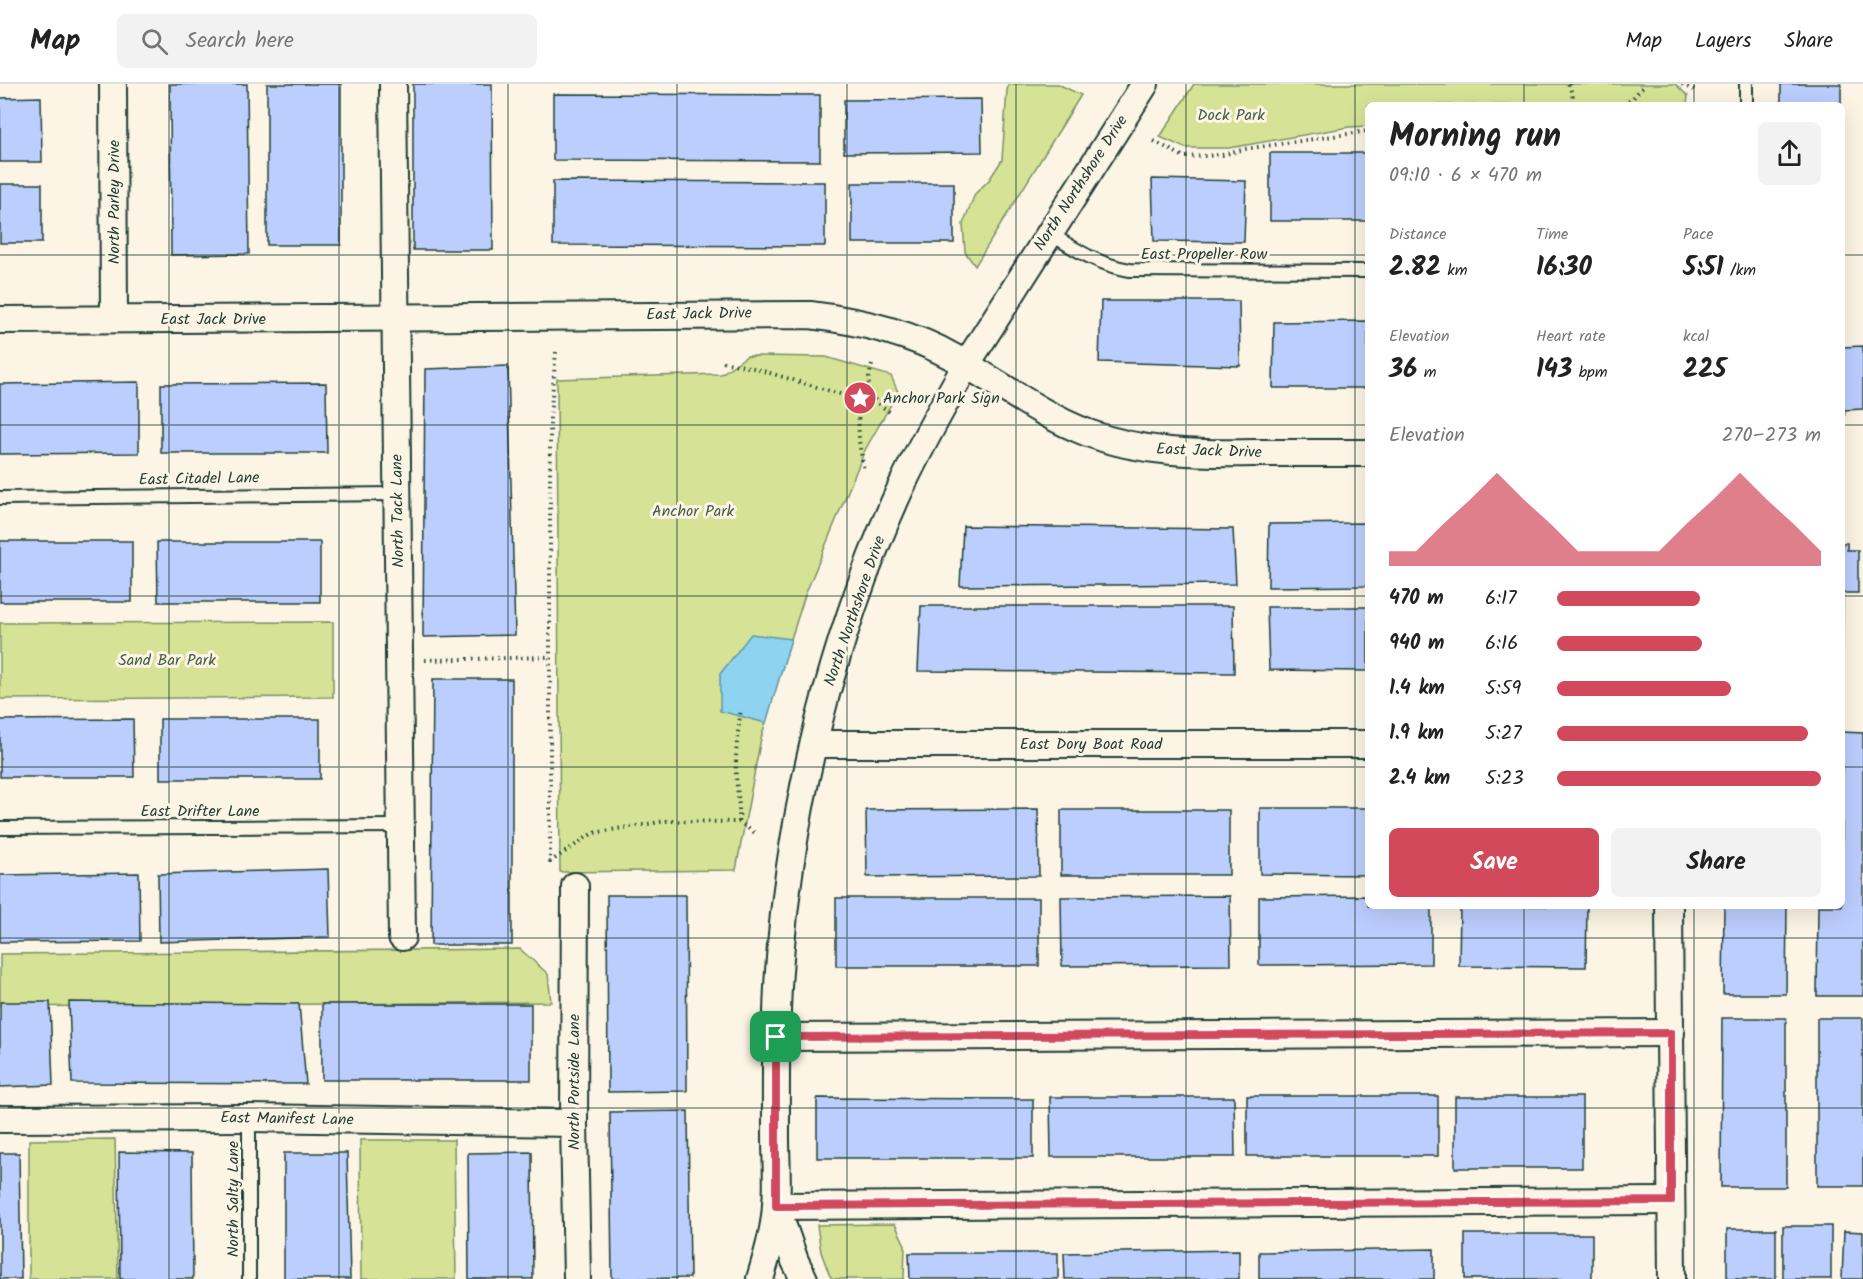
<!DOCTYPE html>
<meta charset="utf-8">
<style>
:root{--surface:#fff;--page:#f2f2f2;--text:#222;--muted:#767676;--line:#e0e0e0;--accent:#d1495b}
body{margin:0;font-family:Kalam,sans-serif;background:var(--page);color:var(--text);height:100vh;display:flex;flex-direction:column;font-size:22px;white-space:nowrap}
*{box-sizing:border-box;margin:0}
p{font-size:20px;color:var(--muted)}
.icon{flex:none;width:33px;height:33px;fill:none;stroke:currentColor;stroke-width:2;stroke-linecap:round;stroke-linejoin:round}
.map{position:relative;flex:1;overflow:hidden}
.panel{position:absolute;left:1365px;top:18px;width:480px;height:807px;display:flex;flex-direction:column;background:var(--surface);border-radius:9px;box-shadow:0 6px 24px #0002}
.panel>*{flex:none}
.pin{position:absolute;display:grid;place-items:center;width:51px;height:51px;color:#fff;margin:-26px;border-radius:12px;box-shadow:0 3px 9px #0006}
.round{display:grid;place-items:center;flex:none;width:63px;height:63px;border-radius:9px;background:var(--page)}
.head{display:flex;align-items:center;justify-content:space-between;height:102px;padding:0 24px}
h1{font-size:33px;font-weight:600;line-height:45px}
.metrics{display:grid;grid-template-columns:repeat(3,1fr);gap:9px;height:102px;padding:6px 24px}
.metrics div{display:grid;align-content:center}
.metrics b{font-size:26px;font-weight:600}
.metrics small{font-size:16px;font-weight:400}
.metrics p{font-size:16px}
.chart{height:168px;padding:12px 24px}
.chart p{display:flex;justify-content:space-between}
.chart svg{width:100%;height:108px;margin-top:6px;fill:var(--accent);opacity:.7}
.cta{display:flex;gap:12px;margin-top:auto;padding:12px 24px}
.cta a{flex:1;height:69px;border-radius:9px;background:var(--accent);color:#fff;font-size:24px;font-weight:600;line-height:69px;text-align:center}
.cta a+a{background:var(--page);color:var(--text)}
ul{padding:0 24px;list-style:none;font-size:20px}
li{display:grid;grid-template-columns:96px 72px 1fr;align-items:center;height:45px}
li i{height:15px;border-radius:8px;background:var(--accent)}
header{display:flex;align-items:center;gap:36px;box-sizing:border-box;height:84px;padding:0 30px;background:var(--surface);border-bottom:2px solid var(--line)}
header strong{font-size:28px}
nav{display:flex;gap:33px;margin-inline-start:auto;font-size:21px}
.search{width:420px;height:54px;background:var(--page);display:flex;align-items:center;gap:15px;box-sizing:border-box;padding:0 21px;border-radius:9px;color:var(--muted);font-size:22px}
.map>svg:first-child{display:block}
.green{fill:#d6e396;stroke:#7a9065;stroke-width:1.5}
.water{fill:#8ed3f0;stroke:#6297a5;stroke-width:1.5}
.building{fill:#bccefe;stroke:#1f3d34;stroke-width:1.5}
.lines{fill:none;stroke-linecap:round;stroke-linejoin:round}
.service-casing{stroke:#1f3d34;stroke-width:16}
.minor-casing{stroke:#1f3d34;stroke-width:30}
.path{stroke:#1f3d34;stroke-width:4;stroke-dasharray:1.5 4.5;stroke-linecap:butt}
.service{stroke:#fcf5e5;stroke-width:12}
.minor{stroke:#fcf5e5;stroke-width:26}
.route-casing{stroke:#fff;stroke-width:12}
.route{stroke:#d1495b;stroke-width:8}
.grid{fill:none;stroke:#1f3d34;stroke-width:1.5;stroke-opacity:0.55}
.labels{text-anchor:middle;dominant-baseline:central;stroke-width:6;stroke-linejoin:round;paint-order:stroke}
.park-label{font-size:16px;fill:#445e48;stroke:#fcf5e5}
.street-label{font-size:16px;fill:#1f3d34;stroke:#fcf5e5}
.poi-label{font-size:16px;fill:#1f3d34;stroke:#fcf5e5;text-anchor:start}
</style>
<header>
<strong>Map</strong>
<div class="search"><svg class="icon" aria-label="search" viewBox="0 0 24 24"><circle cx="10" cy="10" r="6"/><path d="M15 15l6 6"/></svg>Search here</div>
<nav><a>Map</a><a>Layers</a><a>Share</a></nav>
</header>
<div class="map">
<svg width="1863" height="1195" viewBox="0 0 1863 1195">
<rect width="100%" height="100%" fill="#fcf5e5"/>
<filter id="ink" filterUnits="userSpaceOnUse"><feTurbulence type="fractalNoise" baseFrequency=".0167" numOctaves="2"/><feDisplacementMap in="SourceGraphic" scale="12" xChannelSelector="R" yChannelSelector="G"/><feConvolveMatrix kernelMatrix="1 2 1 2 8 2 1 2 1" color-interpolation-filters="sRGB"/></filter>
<g filter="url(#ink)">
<!-- green -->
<g class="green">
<polygon points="1009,0 1058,0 1081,11 975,182 965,168 963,140 975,110 989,96 1002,76 1007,6"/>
<polygon points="1194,0 1675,0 1688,12 1687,21 1368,21 1368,42 1349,43 1229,64 1185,64 1160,53"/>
<polygon points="747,272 826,273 891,292 898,308 865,366 805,511 791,555 761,654 736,786 560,788 557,295 721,290"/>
<polygon points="333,538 333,613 0,615 0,539"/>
<polygon points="520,865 548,890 551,918 0,923 0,870"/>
<polygon points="115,1055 118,1195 29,1195 29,1056"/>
<polygon points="360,1056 454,1056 456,1195 361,1195"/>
<polygon points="895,1140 905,1161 904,1195 833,1195 830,1192 821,1168 817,1141"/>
</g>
<!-- water -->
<polygon class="water" points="751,550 791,555 766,639 720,627 720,590"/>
<!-- building -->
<g class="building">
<polygon points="170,0 247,0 249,170 171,171"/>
<rect x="267" y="0" width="74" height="161"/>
<polygon points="413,0 492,0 493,166 413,166"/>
<rect x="1781" y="0" width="60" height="21"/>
<polygon points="553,10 820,11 820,77 553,76"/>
<polygon points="41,13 42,78 0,78 0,14"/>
<polygon points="981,15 982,68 844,69 844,16"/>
<rect x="1270" y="69" width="98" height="68"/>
<polygon points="1152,95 1246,97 1244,158 1154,157"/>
<polygon points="553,97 825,98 825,162 553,161"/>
<rect x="852" y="99" width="102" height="60"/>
<rect x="0" y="100" width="42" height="59"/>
<polygon points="1101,217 1239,217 1240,282 1099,278"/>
<polygon points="1368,237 1368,304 1273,304 1274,238"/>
<polygon points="1863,262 1863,325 1844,326 1845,332 1842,332 1842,263"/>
<polygon points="508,282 515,551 423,553 425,285"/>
<polygon points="139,298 139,369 0,370 0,300"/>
<polygon points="326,299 327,369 161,369 161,300"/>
<polygon points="1368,439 1368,502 1268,503 1269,440"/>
<polygon points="963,442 1233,445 1236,500 960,502"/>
<rect x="0" y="457" width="132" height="61"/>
<polygon points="157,458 320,458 320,518 158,518"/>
<polygon points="1842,459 1847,459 1847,466 1858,466 1858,509 1843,509 1842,593"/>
<polygon points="921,522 1233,522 1234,589 918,587"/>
<polygon points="1267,523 1368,523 1368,587 1269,586"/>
<polygon points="433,595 512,595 512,861 431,861"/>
<polygon points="133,635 134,693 0,693 0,636"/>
<rect x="160" y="635" width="160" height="60"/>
<polygon points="1842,648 1863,649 1863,912 1817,912 1818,822 1842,822"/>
<polygon points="1260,724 1368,724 1368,791 1260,790"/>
<polygon points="1038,725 1039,792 867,793 866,726"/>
<rect x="1061" y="726" width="168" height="65"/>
<polygon points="328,785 330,853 159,858 158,790"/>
<polygon points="139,789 140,857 0,858 0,791"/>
<polygon points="607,811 686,811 687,1007 608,1008"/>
<polygon points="1230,812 1231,881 1062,882 1061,813"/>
<polygon points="1368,812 1368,822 1431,822 1431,880 1259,881 1259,813"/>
<rect x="836" y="814" width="203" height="68"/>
<polygon points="1460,822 1587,822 1586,883 1459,882"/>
<polygon points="1724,822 1787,822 1786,910 1723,910"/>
<polygon points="0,918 50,918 53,1001 0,1003"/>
<polygon points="69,918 299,920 306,1000 72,999"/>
<rect x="322" y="920" width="209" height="76"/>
<polygon points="1722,934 1786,934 1786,1103 1721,1103"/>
<rect x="1817" y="934" width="46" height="168"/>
<rect x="1247" y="1012" width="191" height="60"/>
<polygon points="1050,1013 1234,1013 1235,1073 1051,1073"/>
<rect x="1455" y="1013" width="127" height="71"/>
<polygon points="817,1014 1033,1015 1033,1074 817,1074"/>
<polygon points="688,1027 690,1194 612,1195 610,1028"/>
<polygon points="119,1068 192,1069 193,1195 120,1195"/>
<polygon points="532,1068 533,1195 469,1195 468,1069"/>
<polygon points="0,1069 19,1069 21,1195 0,1195"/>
<polygon points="284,1069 347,1069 350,1195 284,1195"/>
<rect x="1783" y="1142" width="48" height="53"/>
<rect x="1727" y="1145" width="49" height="50"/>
<polygon points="1844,1147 1863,1148 1863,1195 1842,1195"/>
<rect x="1465" y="1150" width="127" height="45"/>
<polygon points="1434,1165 1434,1195 1259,1195 1259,1168"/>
<polygon points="1239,1166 1239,1195 1065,1195 1064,1169"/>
<polygon points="909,1169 1058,1169 1058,1195 910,1195"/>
</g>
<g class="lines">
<!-- service casing -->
<g class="service-casing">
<g id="service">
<polyline points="1746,21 1746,0"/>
<path d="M1049,149c27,17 50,32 81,37l238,1"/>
<polyline points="0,414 398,410"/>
<polyline points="0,744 401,742"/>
<polyline points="249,1034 249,1195"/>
</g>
</g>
<!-- minor casing -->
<g class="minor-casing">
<g id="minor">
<polyline points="113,0 114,235"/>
<polyline points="393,0 402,853"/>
<path d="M0,236l810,-5c50,6 99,17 143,42 45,25 87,58 135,76 53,20 110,21 166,20 38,0 76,0 114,0"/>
<polyline points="814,660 1368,660"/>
<polyline points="575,802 574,1039 577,1195"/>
<polyline points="1669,822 1672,1195"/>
<polyline points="776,953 1671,949"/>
<polyline points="0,1035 249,1034 574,1039"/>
<polyline points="776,1122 1671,1117"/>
<polyline points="777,1125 795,1177 804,1195"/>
<path d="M760,1195c7,-23 15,-50 16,-75 2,-22 0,-44 0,-66 0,-56 -1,-112 3,-167 11,-165 54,-338 124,-488 19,-40 41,-79 63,-118l179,-281"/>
</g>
</g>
<!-- path -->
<g class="path">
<polyline points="1569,0 1575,21"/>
<polyline points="1682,0 1694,6"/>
<polyline points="1624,21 1633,14 1645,0"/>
<polyline points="1154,57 1184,73 1222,71 1245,65 1368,47"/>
<polyline points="556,268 550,335 550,778 593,749 666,737 739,738 755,749"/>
<polyline points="723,278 753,284 850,313 852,321 858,326 859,357 864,387"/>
<path d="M872,281c-7,26 -3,33 19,48"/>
<polygon points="858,303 869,309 871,314 869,323 858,326 852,321 850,313"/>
<polyline points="425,576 550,573"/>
<path d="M739,738c1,-16 -2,-31 -3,-47 -1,-22 2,-44 5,-66"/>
</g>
<!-- service -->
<use href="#service" class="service"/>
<!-- minor -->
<use href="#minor" class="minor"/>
</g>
</g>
<g class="lines" filter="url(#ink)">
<!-- route casing -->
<g class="route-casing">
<polygon id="route" points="1671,949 1671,1117 776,1122 776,953"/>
</g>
<!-- route -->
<use href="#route" class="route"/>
</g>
<!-- grid -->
<path class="grid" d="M169,0v1195M339,0v1195M508,0v1195M677,0v1195M847,0v1195M1016,0v1195M1186,0v1195M1355,0v1195M1524,0v21M1694,0v21M0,171h1368M1842,171h21M0,341h1368M1842,341h21M0,512h1368M1842,512h21M0,683h1368M1842,683h21M1524,822v373M1694,822v373M0,854h1863M0,1024h1863"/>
<!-- icons -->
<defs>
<g id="sight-disc" transform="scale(1.725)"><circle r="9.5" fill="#d1495b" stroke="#fcf5e5"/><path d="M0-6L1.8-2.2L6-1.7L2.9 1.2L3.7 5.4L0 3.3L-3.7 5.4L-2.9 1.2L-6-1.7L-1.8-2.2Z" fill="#fff"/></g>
</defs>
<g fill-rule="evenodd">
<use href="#sight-disc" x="860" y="314"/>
</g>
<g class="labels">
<!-- park labels -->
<g class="park-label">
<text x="1231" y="31">Dock Park</text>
<text x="693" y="427">Anchor Park</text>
<text x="167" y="576">Sand Bar Park</text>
</g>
<!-- street labels -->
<g class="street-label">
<text transform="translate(1081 99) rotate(-57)">North Northshore Drive</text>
<text transform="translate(114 118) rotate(-90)">North Parley Drive</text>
<text x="1204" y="170">East Propeller Row</text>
<text transform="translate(699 230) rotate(-1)">East Jack Drive</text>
<text x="213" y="235">East Jack Drive</text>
<text transform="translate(1209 367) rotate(2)">East Jack Drive</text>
<text transform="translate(199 395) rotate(-1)">East Citadel Lane</text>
<text transform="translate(398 427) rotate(-91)">North Tack Lane</text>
<text transform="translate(855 527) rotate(-71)">North Northshore Drive</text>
<text x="1091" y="660">East Dory Boat Road</text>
<text x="200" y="727">East Drifter Lane</text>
<text transform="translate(574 998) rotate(-90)">North Portside Lane</text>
<text transform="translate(287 1035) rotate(1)">East Manifest Lane</text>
<text transform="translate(233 1115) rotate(-90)">North Salty Lane</text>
</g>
<!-- poi labels -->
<g class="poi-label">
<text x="883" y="314">Anchor Park Sign</text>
</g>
</g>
</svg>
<div class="pin" style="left:776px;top:953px;background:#1e9e55"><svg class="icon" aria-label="arrive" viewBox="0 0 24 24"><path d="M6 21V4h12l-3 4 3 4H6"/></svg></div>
<section class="panel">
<div class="head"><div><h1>Morning run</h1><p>09:10 · 6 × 470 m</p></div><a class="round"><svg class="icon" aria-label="share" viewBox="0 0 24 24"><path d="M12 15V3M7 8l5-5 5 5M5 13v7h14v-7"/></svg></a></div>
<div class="metrics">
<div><p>Distance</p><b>2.82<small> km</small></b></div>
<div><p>Time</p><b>16:30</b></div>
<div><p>Pace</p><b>5:51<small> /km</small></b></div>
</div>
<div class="metrics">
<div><p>Elevation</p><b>36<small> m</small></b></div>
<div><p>Heart rate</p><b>143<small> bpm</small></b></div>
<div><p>kcal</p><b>225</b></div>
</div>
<div class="chart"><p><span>Elevation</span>270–273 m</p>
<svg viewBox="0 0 160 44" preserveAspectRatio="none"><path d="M0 44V38L10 38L20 27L30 17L40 6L50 17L60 27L70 38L80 38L90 38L100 38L110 27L120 17L130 6L140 17L150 27L160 38V44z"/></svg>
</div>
<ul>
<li><b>470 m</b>6:17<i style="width:54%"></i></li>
<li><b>940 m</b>6:16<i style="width:55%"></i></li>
<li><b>1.4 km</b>5:59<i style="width:66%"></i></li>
<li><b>1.9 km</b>5:27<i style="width:95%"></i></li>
<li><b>2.4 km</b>5:23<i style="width:100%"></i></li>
</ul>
<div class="cta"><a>Save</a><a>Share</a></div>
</section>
</div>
